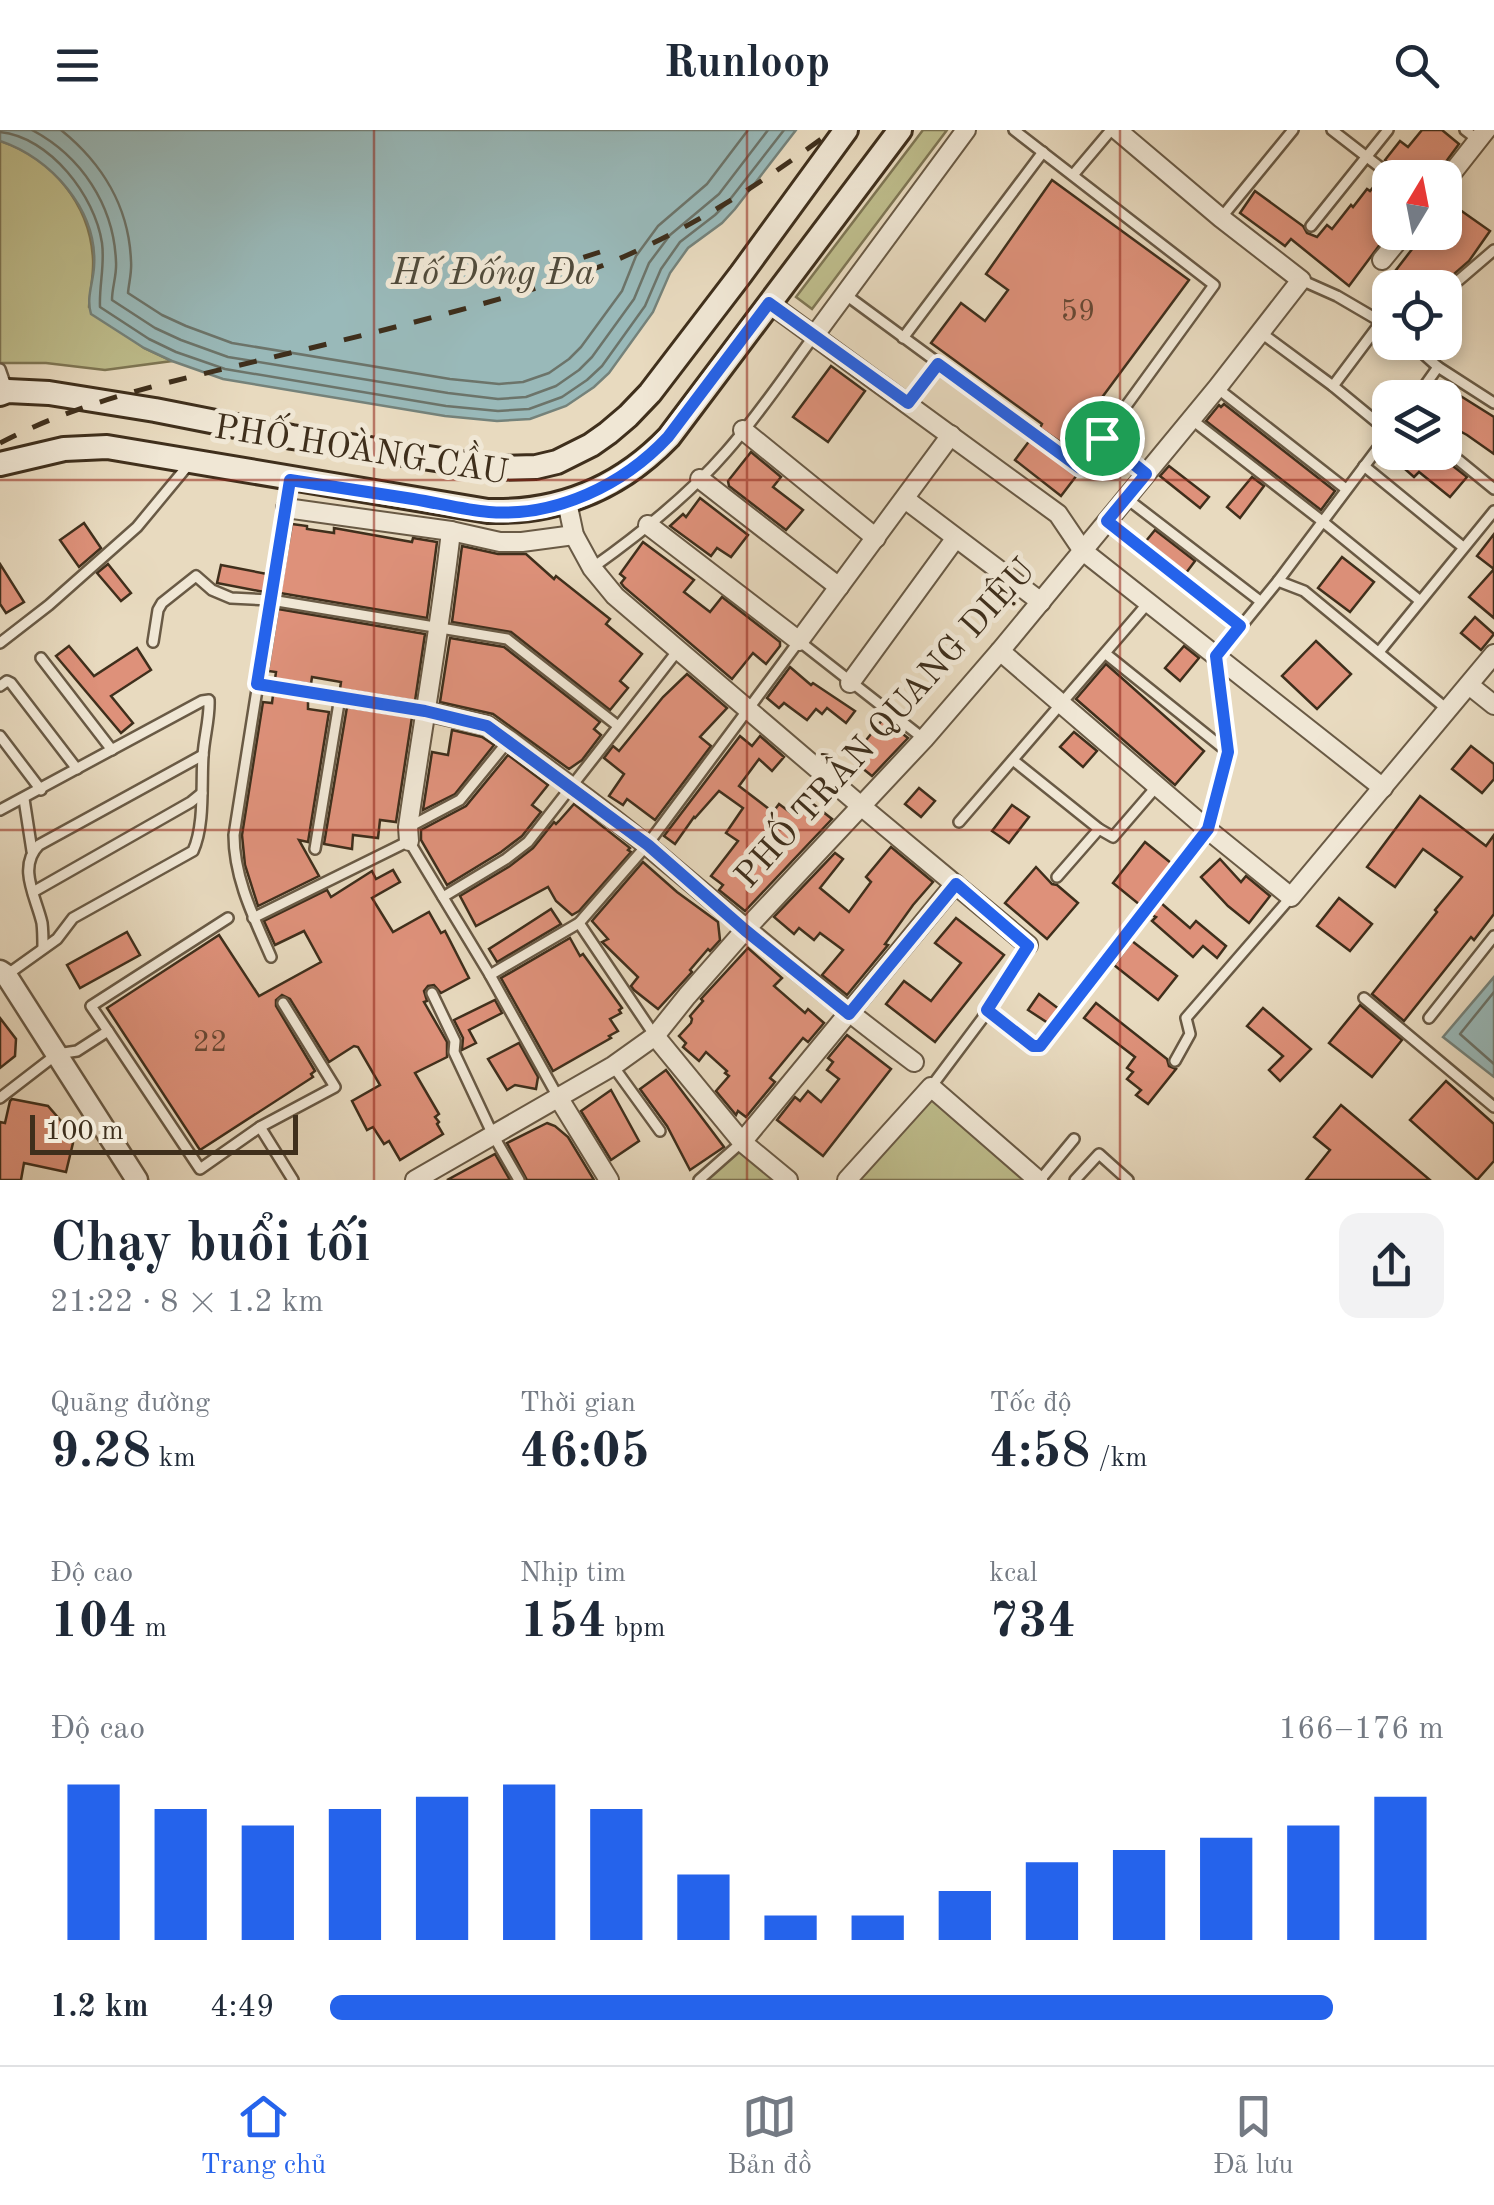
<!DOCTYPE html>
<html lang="vi">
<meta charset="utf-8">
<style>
:root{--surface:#fff;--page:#f2f2f3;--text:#1f2937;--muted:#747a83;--line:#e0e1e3;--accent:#2563eb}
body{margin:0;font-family:"Old Standard TT",serif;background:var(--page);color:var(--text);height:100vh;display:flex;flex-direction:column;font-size:38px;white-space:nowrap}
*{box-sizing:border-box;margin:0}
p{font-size:32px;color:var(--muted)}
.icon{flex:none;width:55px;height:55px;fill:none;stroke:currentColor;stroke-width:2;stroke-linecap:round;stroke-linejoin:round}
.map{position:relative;height:1050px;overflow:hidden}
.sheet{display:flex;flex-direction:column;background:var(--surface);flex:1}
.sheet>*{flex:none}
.needle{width:65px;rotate:10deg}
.fabs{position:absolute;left:1372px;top:30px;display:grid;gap:20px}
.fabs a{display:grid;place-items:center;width:90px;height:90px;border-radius:20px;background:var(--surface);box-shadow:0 5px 15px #0003;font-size:50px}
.scale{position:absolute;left:30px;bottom:25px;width:268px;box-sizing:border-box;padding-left:10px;border:5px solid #3f2f1c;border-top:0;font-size:28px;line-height:35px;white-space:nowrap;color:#3f2f1c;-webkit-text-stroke:8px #f0e7d5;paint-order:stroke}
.pin{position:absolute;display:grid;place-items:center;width:85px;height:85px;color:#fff;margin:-42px;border:5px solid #fff;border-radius:50%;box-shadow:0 2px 10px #0007}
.round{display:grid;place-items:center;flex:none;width:105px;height:105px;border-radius:20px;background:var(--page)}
.head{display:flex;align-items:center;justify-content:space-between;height:170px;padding:0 50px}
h1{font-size:55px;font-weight:700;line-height:75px}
.metrics{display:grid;grid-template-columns:repeat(3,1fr);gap:15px;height:170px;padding:10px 50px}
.metrics div{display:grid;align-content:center}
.metrics b{font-size:50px;font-weight:700}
.metrics small{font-size:28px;font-weight:400}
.metrics p{font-size:28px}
.chart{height:280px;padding:20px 50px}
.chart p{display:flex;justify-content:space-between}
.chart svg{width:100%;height:180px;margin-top:10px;stroke:var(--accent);stroke-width:6}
ul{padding:0 50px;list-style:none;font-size:32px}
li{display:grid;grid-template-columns:160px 120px 1fr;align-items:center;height:75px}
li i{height:25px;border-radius:12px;background:var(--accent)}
header{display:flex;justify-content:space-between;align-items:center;height:130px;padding:0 50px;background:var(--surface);font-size:45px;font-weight:700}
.tab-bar{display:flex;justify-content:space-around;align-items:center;height:140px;border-top:2px solid var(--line);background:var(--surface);font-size:28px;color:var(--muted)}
.tab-bar a{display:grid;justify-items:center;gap:5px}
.tab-bar .selected{color:var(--accent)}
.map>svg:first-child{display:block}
.green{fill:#bebd8c;stroke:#7e7654;stroke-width:2.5}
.water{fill:#99b9b9;stroke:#75827a;stroke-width:2.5}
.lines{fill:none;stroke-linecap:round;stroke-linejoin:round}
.shore{stroke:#6c746a;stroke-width:2.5}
.building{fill:#de917a;stroke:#3f2f1c;stroke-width:2.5}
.service-casing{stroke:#695a45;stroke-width:14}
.minor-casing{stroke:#695a45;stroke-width:22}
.tertiary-casing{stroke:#695a45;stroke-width:25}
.secondary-casing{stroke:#3f2f1c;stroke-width:28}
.service{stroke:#f0e7d5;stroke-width:9}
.minor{stroke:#f0e7d5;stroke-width:18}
.tertiary{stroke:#f0e7d5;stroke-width:20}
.secondary{stroke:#f0e7d5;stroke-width:22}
.rail{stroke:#3f2f1c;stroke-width:5;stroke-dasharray:18 18;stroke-linecap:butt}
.route-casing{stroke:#fff;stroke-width:20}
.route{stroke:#2563eb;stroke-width:12}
.grid{fill:none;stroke:#8f2418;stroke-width:2.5;stroke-opacity:0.55}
.labels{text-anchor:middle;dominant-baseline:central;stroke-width:10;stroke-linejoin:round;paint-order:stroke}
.number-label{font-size:30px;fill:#674834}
.street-label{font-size:35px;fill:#3f2f1c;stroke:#f0e7d5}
.water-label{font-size:38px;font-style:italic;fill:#514b3b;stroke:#f0e7d5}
</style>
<header><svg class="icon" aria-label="menu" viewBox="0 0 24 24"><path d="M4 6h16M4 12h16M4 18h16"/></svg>Runloop<svg class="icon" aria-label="search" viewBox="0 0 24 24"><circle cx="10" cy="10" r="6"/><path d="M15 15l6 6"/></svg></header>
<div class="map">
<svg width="1494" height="1050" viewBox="0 0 1494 1050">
<rect width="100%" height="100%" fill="#e8dabf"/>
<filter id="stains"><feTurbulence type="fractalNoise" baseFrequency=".002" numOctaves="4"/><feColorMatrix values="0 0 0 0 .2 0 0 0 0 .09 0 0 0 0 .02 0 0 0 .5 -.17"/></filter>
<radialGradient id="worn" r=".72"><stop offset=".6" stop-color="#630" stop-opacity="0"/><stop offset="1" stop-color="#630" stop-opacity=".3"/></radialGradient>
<!-- green -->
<g class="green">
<polygon points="923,0 947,0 812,179 796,167"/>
<path d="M0,11c52,17 90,63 93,118 1,15 -3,33 -4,48l55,41 28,13 -67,9 -59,-7h-46z"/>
<polygon points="931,957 1038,1050 847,1050"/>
<polygon points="742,1012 788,1050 699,1050"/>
</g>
<!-- water -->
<g class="water">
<path d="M0,0h796l-61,79 -13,14 -34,25 -18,25 -17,39 -44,61 -15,14 -28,19 -36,13 -33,2 -52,-5 -222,-37 -51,-18 -28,-13 -53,-34c-5,-16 2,-31 3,-47 4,-57 -43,-109 -94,-126z"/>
<polygon points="1494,847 1494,947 1443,907"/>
</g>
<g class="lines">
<!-- shore -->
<g class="shore">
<path d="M32,0c49,26 82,75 84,132 1,13 -4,25 -4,38l43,28 26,12 47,17 220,36 50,6 28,-2 30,-11 23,-16 13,-13 42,-58 15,-36 21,-28 49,-41 49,-64"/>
<path d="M61,0c41,33 68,77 70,131 1,11 -2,21 -3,32l34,22 24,11 46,17 218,36 49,5 24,-2 26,-9 20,-14 12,-12 41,-56 14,-35 22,-30 49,-42 41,-54"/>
<path d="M0,2c50,5 95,64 102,111 3,22 -3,42 -2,64l49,32 27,13 49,17 221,37 52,5 31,-2 33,-12 25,-17 15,-14 43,-60 16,-37 19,-27 35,-27 13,-13 56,-72"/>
<polyline points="1494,862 1460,904 1494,934"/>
</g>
</g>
<!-- building -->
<g class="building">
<polygon points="1422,0 1442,0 1459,14 1434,48 1402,48 1399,42 1385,30 1400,11 1408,17"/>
<polygon points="1381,48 1390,55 1390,101 1349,156 1291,109 1285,116 1240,83 1255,61 1303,96 1307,103 1317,107 1327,95 1332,99 1351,75 1353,77 1367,59 1370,61"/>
<polygon points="1052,50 1189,150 1066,316 1040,298 1042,294 931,213 961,173 985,191 1008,160 986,144"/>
<polygon points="1453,75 1490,101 1469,131 1438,158 1391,158 1401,143 1396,140 1416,114 1422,118 1434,102 1445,102 1445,87"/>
<polygon points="831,236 865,261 828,312 793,287"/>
<polygon points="1451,260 1494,287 1494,324 1467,305 1445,293 1445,269"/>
<polygon points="1224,274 1335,361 1321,380 1206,291 1219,275 1221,277"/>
<polygon points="1030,310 1077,345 1061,366 1015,330"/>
<polygon points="751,322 781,347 773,357 803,380 786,400 729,356 728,351"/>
<polygon points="1408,322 1435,322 1467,347 1450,367 1419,342 1414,347 1398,333"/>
<polygon points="1169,336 1209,367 1200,378 1160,346"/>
<polygon points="1252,347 1264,356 1240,388 1227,377"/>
<polygon points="700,368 748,405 731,427 717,418 711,426 670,396 683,384 686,387"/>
<polygon points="84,393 101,418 79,437 60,410"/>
<polygon points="292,394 307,396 307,399 334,403 334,398 412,412 413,408 437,412 427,488 280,463"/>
<polygon points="1155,400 1195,431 1186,443 1146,411"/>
<polygon points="1494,404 1494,488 1469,467 1494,439 1477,426"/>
<polygon points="643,412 694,450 684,462 710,482 722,467 780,512 780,516 766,534 753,523 732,549 624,457 621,453 625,448 620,444"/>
<polygon points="462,416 498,424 526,424 554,449 556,446 610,489 606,494 642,524 620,551 628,558 610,580 511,502 452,492"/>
<polygon points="1342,427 1374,452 1350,482 1318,458"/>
<polygon points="0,434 24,472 6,483 0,474"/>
<polygon points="108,434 131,463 121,471 97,443"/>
<polygon points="221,435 267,444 264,462 217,453"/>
<polygon points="278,479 425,504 415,571 340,559 341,552 312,547 311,554 275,549 276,542 268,541"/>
<polygon points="1475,487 1494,504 1481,520 1461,503"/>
<polygon points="450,508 504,517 600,592 594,599 601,605 582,630 569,639 493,584 440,572"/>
<polygon points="1316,511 1351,544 1317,579 1282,546"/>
<polygon points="69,516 94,546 137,518 151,540 111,566 133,593 121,603 56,526"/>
<polygon points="1184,516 1199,528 1180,551 1165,538"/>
<polygon points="1106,534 1204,621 1175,655 1076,569"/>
<polygon points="790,537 811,555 813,553 855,581 846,593 827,578 822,584 816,579 807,590 784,573 779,578 767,568"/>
<polygon points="687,544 727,578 700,607 711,616 655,690 627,669 623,675 609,666 624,644 604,628 613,616 619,621 663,567"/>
<polygon points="273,565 308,570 308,579 329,582 308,712 299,710 319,746 258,776 245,735 242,705 263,572 272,573"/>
<polygon points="347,577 412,587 396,692 380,690 378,708 353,705 352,719 324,714"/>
<polygon points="883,589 908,608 872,646 851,629"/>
<polygon points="452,600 482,607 494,615 455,664 423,680 432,622 448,625"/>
<polygon points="1074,602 1097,621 1083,637 1060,617"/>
<polygon points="740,606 752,616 760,606 784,627 772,641 759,629 739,656 773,682 779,674 795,686 808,670 832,689 745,781 719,760 723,755 711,746 738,711 726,703 743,678 719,661 695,688 694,687 675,714 664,706"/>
<polygon points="1471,616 1494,634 1494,649 1482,663 1452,639"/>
<polygon points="508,625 548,655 532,675 541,682 522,706 501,722 447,755 421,710 421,700 466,676"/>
<polygon points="919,658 935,671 921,687 905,674"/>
<polygon points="1420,666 1486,716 1494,705 1494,784 1474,810 1471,807 1404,891 1372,864 1437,782 1435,780 1462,747 1423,719 1395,757 1367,737"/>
<polygon points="574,674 630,718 628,720 631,722 579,781 572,785 556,771 548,757 476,796 460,766 510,736 533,718 554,692 556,694 559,691"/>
<polygon points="1012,675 1029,687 1009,713 992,701"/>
<polygon points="1145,712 1171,733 1140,775 1113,753"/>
<polygon points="891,717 933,752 913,775 885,814 888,815 847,865 822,845 843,820 820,803 814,810 799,798 794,804 774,787 835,723 843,729 820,758 849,782 871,752 866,747"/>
<polygon points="1220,729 1241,752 1246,746 1270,766 1249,793 1228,776 1201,747"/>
<polygon points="643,732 677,762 718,792 720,810 710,821 708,819 690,840 692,842 658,879 634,860 631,856 638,847 602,812 608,809 592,791"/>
<polygon points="1036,737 1052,754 1057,755 1078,773 1047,809 1005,773"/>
<polygon points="393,740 400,752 372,768 393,802 429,782 441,803 445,801 469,848 441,863 434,855 428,856 424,861 427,871 424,872 447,912 447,927 415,943 439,984 435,987 439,992 437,994 443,1004 400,1030 389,1011 384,1014 373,997 367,1000 352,971 380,955 358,917 354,916 329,932 290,869 282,865 276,870 276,876 315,941 311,944 313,947 200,1020 107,878 219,805 259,866 321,832 304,801 275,815 264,791 327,760 331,767 372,741 376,749"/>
<polygon points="1339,768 1372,794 1350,821 1317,796"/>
<polygon points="1161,773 1190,798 1196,791 1226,816 1217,828 1203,816 1193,827 1152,791 1156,787 1152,785"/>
<polygon points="551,779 561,794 497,832 489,819"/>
<polygon points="956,788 1004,825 935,912 886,874 904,851 931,871 961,833 935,813"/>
<polygon points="127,802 140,825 80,858 67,835"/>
<polygon points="570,808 580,826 583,824 622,878 619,880 621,883 610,889 618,901 609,906 611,908 553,941 501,848"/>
<polygon points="1132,811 1177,846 1158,870 1114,835"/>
<polygon points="748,818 782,848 774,856 805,883 808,879 824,893 808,912 803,908 770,948 775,952 746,987 738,981 736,985 716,961 729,946 725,943 727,941 706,922 699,931 683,917 686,913 679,906 691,893 692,889 690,886 703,871 701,869"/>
<polygon points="1039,864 1059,879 1048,893 1028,880"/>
<polygon points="495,870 502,883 469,900 476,913 462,920 463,908 454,890"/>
<polygon points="1096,873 1167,929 1169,936 1176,939 1148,974 1136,965 1141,960 1127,949 1133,942 1127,938 1135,927 1084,888"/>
<polygon points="1360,875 1402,910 1372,947 1329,913"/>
<polygon points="1263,878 1311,919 1280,951 1269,940 1283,926 1247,896"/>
<polygon points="0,888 16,909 15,926 0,938"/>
<polygon points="847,905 891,939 823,1026 777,990 795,967 800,971 808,961 821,972 839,949 827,940 833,932 828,928"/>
<polygon points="519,913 538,947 536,959 515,955 507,960 488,929"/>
<polygon points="666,940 724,1017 690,1040 667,996 640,959"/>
<polygon points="1446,951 1494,994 1494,1031 1477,1050 1410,990"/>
<polygon points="611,960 639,1011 611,1030 581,981"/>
<polygon points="12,969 48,976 61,991 73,1013 66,1042 24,1033 21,1050 0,1050 0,992 5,993 10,971"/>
<polygon points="1341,975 1430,1050 1306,1050 1330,1020 1314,1007"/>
<polygon points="547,993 555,996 568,1007 594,1050 527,1050 507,1013"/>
<polygon points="495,1024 510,1050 447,1050"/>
</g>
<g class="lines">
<!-- service casing -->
<g class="service-casing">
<g id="service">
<polyline points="1332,0 1394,48"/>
<polyline points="1465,0 1478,10"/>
<polyline points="1073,45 1111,0"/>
<polyline points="1221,88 1293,0"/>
<polyline points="1311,96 1388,0"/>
<polyline points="1301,150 1337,166 1390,197"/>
<polyline points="1445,162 1494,120"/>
<polyline points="846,165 1081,338 1214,155 1014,0"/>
<polyline points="1260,202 1333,256 1390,303"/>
<polyline points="903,208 1043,22"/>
<polyline points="1410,212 1438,237 1494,273"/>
<polyline points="0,239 7,259"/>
<polyline points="1333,256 1381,192"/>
<polyline points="1217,258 1346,359"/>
<polyline points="1416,268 1438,237"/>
<polyline points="908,273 939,234"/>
<polyline points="1191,289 1322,391 1419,470"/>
<polyline points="1102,308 1146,344"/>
<polyline points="1445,319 1494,359"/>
<polyline points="1364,336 1463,417"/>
<polyline points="1126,368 1260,471"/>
<polyline points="1107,391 1240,496"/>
<path d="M592,438c48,-34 95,-71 134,-116 32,-36 59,-77 88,-116"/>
<polyline points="1278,451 1304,461 1448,580"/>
<polyline points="153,512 158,480 162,473 196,446 212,460 231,468 271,470 507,509 618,596"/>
<polyline points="0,513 49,475 137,397 190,333"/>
<polyline points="1379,522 1494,381"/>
<polyline points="1106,524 1228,622"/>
<polyline points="41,528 112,620"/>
<polyline points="257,554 425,581"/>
<polyline points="0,556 7,551 11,553 77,639"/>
<polyline points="0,606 41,660"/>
<polyline points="1013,630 1099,699 1113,707 1157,656"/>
<polyline points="24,669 32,721"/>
<path d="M0,680l202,-109 7,-1c1,18 -5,37 -6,56 -2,28 2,69 -10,95l-120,67 -16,21 -49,35"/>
<polyline points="959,692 1148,473"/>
<polyline points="411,696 460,670 509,610"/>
<polyline points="315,719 340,567"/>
<polyline points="1057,747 1099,699"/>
<polyline points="33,762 191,672 202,663"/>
<polyline points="443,767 506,729 528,712 679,519"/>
<polyline points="253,788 409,711 490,845 558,967"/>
<polyline points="579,793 655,906"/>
<path d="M43,818c0,-8 0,-17 -1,-25 -6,-26 -25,-56 -3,-78l164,-90"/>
<path d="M271,827c-17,-39 -37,-79 -37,-122l56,-354"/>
<polyline points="490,845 579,793 647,715 799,511 924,609"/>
<polyline points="432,863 455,911 454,922 493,1005 519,1050"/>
<polyline points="1364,868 1494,977"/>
<polyline points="987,880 1033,916 1040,916 1085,860 1207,699 1228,622 1217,526 1278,451 1390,302"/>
<polyline points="1429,888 1494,806"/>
<polyline points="108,901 91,876 228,788"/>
<polyline points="1175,931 1190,904 1186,888 1291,767"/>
<polyline points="613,936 660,1001"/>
<polyline points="931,957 982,889 1028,815"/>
<polyline points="0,968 57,924 77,921 108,901 200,1039 260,997 335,957 283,873"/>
<polyline points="260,997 293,1050"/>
<polyline points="699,1050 742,1012"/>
<polyline points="1040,1050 1074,1009"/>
<polyline points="1075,1050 1099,1024 1128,1050"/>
</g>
</g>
<!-- minor casing -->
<g class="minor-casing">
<g id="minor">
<polyline points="1445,52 1486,0"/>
<polyline points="1382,130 1405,102"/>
<polyline points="769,173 1058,384 1083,421 1383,658"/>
<polyline points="814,206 966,0"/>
<polyline points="743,300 876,408"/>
<polyline points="700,349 839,457"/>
<polyline points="905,369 1041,472"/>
<polyline points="567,372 574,405 592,438 615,466 861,676 1028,815"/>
<polyline points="286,378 451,401 500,412 522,412 574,405"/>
<polyline points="648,395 799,511 951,305"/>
<polyline points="1000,521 1207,699 1291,767 1494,524"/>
<polyline points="850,553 955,409"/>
<polyline points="1469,555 1494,575"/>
<path d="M425,581l62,14 22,15c47,36 96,70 141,108 87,73 173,146 264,214"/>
<path d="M409,711l-1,-14c14,-99 32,-197 43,-296"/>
<polyline points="655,906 742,1012 788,1050"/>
<polyline points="558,967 609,1050"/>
<polyline points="742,1012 955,754"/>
<polyline points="415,1050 613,936 655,906 687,866 745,800 924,609 1000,521 1217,258 1301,150 1221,88 1117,0"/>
<polyline points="847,1050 931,957 1038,1050"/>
</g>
</g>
<!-- tertiary casing -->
<g class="tertiary-casing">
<polyline id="tertiary" points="0,841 6,845 137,1050"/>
</g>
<!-- secondary casing -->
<g class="secondary-casing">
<g id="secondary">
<polyline points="0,264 8,261 49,263 155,280 292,307 494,338 536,337 557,332 591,315 608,303 628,286 650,263 741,144 846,0"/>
<path d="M0,334l64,-15 43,-2 381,64c71,2 131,-22 181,-74l231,-307"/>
</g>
</g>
<!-- service -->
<use href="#service" class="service"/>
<!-- minor -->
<use href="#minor" class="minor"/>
<!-- tertiary -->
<use href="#tertiary" class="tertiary"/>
<!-- secondary -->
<use href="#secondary" class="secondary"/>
<!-- rail -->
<g class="rail">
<polyline points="515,150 600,122"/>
<path d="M0,313c90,-47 193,-66 290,-90 71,-17 143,-35 213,-55 44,-13 88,-26 129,-45 71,-32 139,-76 201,-123"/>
</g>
</g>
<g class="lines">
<!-- route casing -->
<g class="route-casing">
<path id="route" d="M769,173l139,100 30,-39 142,104 22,-30 44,36 -39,47 133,105 -24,30 12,96 -20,77 -168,217h-7l-46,-36 41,-64 -72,-62 -107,130 -104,-84 -97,-85 -161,-119 -62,-15 -168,-27 33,-204c41,6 82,13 123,19 25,4 51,11 76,13 68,5 134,-27 179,-75z"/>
</g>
<!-- route -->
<use href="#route" class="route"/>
</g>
<!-- grid -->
<path class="grid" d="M374,0v1050M747,0v1050M1120,0v1050M0,350h1494M0,700h1494"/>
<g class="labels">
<!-- number labels -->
<g class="number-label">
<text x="1078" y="182">59</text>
<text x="210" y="913">22</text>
</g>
<!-- street labels -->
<g class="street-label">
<text transform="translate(361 321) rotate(9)">PHỐ HOÀNG CẦU</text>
<text transform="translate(886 594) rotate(-48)">PHỐ TRẦN QUANG DIỆU</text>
</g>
<!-- water labels -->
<g class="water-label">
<text x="493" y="144">Hố Đống Đa</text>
</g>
</g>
<rect width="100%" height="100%" filter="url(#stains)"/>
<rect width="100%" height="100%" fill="url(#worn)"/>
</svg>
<div class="fabs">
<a><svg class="needle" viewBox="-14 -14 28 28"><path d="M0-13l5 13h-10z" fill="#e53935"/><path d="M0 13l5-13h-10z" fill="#747a83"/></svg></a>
<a><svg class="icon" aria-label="locate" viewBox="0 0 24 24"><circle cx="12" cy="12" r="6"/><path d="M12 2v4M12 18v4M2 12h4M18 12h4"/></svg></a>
<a><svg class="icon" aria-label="layers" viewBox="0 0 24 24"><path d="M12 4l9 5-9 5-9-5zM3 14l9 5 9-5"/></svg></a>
</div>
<div class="scale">100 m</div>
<div class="pin" style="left:1102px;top:308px;background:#1e9e55"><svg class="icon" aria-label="arrive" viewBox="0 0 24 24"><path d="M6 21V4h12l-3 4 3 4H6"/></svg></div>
</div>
<section class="sheet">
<div class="head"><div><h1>Chạy buổi tối</h1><p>21:22 · 8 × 1.2 km</p></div><a class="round"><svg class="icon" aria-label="share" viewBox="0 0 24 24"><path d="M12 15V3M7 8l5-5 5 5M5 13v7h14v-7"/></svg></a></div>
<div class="metrics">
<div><p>Quãng đường</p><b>9.28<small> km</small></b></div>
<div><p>Thời gian</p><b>46:05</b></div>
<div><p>Tốc độ</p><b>4:58<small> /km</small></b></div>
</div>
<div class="metrics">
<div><p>Độ cao</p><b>104<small> m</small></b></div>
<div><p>Nhịp tim</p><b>154<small> bpm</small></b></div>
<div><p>kcal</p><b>734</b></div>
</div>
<div class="chart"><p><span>Độ cao</span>166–176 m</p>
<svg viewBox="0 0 160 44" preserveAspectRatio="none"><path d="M5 44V6M15 44V12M25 44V16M35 44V12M45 44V9M55 44V6M65 44V12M75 44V28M85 44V38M95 44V38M105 44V32M115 44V25M125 44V22M135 44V19M145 44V16M155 44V9"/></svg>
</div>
<ul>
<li><b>1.2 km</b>4:49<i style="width:90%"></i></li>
</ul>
</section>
<nav class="tab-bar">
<a class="selected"><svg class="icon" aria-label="home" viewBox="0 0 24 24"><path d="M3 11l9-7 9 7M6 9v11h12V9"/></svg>Trang chủ</a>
<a><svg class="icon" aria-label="map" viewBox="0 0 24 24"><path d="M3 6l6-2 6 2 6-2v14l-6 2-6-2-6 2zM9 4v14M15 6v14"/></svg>Bản đồ</a>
<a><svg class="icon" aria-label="saved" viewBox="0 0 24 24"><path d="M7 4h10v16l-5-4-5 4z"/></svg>Đã lưu</a>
</nav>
